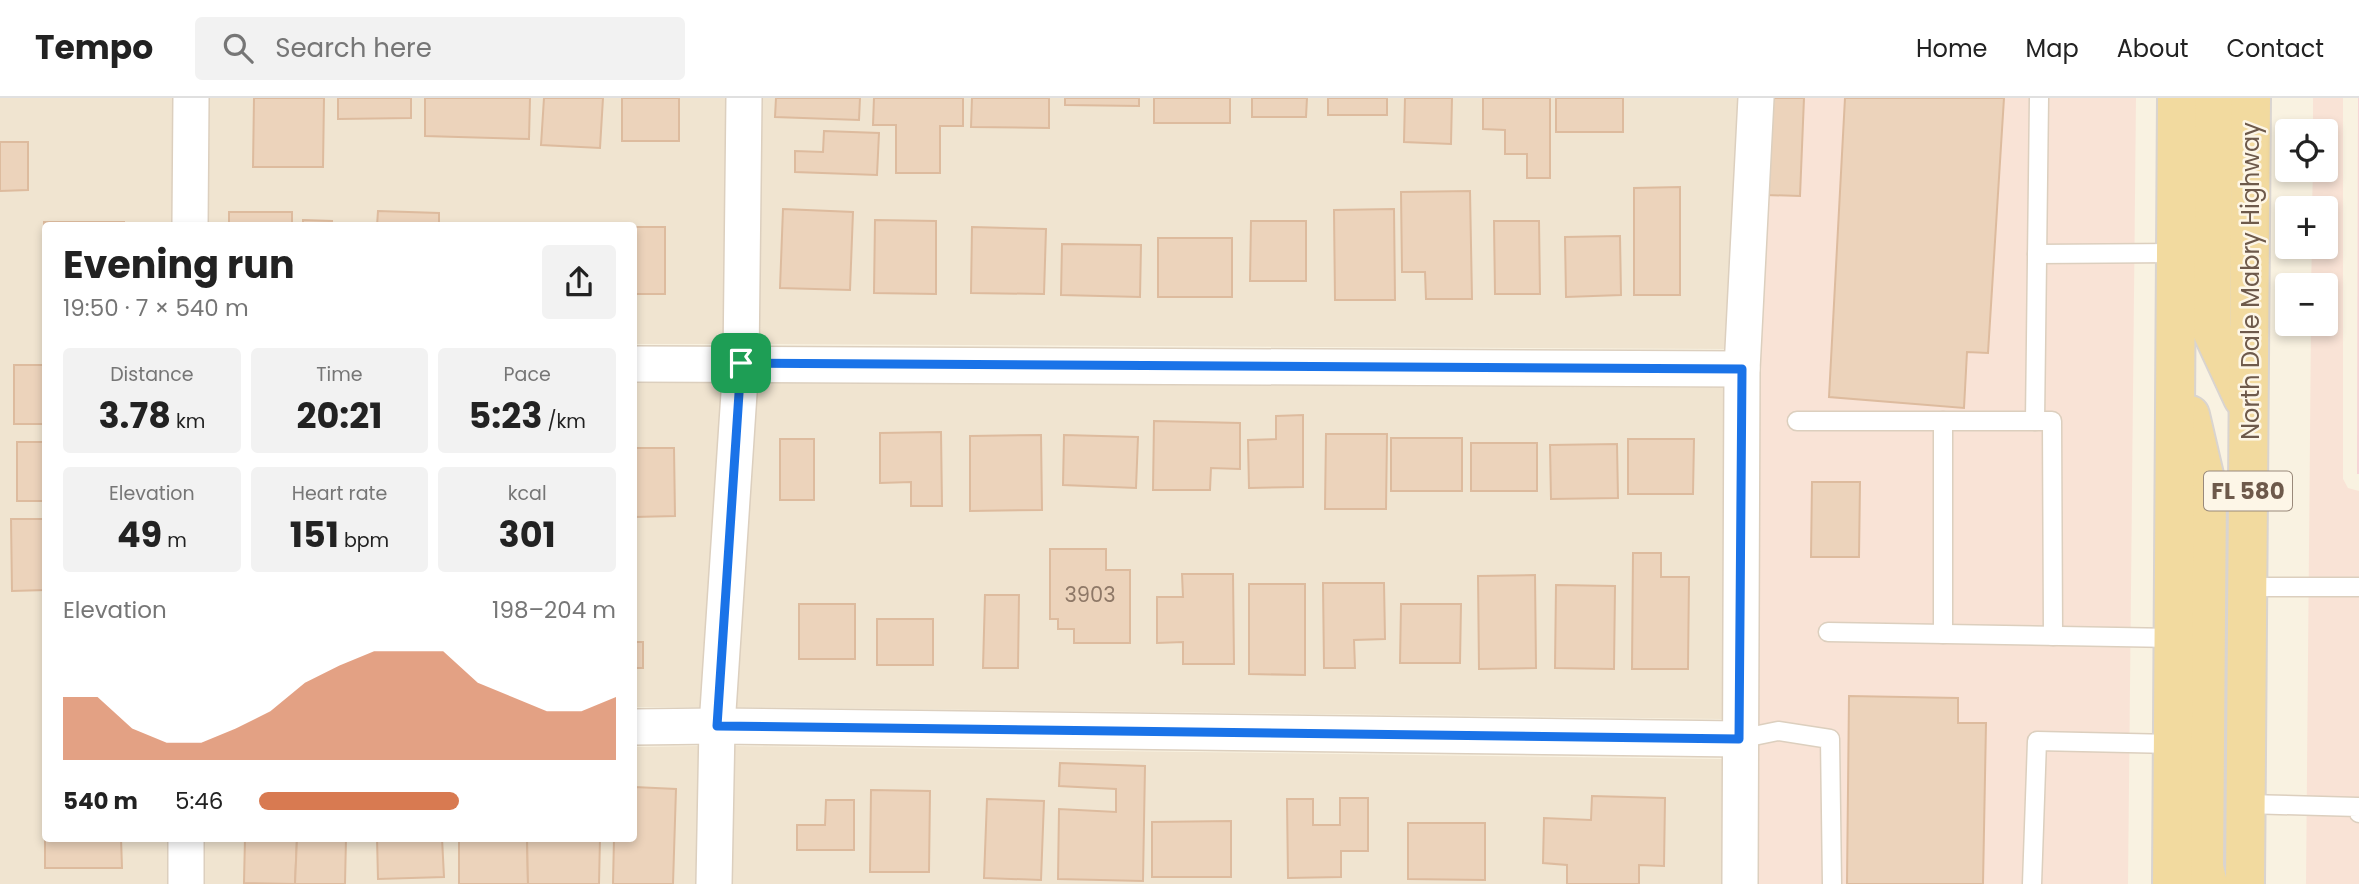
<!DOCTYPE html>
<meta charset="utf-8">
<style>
:root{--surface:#fff;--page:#f2f2f2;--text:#222;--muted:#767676;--line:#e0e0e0;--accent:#d87a51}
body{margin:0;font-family:Poppins,sans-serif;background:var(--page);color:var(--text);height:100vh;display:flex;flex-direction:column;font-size:26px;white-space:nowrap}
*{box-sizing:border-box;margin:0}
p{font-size:23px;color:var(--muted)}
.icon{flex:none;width:38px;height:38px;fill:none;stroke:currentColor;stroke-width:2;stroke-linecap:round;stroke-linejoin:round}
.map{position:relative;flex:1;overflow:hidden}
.details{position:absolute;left:42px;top:124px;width:595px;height:620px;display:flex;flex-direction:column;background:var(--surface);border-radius:7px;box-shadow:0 4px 10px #0003}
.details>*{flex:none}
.controls{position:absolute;left:2275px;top:21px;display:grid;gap:14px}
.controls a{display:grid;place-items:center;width:63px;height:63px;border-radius:7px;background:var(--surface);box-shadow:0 4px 10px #0003;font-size:35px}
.pin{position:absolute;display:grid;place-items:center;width:60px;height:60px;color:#fff;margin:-30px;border-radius:14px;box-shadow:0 4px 10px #0006}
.round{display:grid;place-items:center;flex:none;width:74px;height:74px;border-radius:7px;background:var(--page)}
.head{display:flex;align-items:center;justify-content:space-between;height:119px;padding:0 21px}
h1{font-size:38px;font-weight:700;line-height:52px}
.metrics{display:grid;grid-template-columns:repeat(3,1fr);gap:10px;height:119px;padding:7px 21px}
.metrics div{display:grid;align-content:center;border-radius:7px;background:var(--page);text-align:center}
.metrics b{font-size:35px;font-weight:700}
.metrics small{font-size:19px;font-weight:400}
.metrics p{font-size:19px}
.chart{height:196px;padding:14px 21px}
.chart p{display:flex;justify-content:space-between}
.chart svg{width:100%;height:126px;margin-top:7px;fill:var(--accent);opacity:.7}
ul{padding:0 21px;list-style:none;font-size:23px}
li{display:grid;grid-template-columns:112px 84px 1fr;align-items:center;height:52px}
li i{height:18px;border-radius:9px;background:var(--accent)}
header{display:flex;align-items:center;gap:42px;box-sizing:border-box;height:98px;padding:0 35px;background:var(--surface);border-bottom:2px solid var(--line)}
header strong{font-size:33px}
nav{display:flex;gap:38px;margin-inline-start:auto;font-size:24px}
.search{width:490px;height:63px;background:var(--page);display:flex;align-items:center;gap:18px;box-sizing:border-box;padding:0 24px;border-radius:7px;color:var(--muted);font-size:26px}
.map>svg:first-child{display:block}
.residential{fill:#f0e4d0}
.commercial{fill:#f9e3d6}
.medical{fill:#f6d5d6}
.building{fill:#ecd3bb;stroke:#ddbb9e;stroke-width:2}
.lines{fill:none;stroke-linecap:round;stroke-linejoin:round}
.lane-casing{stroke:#dccfbe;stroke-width:21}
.street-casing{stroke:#dccfbe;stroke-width:38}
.primary-casing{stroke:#d9d4d0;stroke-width:42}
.lane{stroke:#fff;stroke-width:18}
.street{stroke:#fff;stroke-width:35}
.primary{stroke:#f2da9f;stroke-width:38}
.route-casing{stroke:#fff;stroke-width:14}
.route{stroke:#1a73e8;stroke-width:9}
.labels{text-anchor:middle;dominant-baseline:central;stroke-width:5;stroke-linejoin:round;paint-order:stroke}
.number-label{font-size:21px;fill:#8e7867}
.shield{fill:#fdf6e7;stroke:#99897a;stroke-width:2}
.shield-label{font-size:23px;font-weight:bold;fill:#6e5a4b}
.street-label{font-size:24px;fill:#6e5a4b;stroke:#fdf6e7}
</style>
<header>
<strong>Tempo</strong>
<div class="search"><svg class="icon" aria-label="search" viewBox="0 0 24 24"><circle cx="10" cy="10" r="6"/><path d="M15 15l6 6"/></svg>Search here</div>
<nav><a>Home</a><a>Map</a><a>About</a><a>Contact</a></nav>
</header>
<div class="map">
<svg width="2359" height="786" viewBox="0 0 2359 786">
<rect width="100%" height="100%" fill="#f9f2e1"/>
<!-- residential -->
<g class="residential">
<polygon points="0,0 174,0 173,128 46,128 46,740 169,740 168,786 0,786"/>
<polygon points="209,0 726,0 724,246 634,246 634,128 208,128"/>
<polygon points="761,0 1739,0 1726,251 759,246"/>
<polygon points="634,285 722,285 701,609 634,609"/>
<polygon points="757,285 1725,290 1722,621 736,609"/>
<polygon points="699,648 697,786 203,786 203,740 634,740 634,649"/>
<polygon points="734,648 1722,661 1722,786 732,786"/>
</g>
<!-- commercial -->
<g class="commercial">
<polygon points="1774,0 2136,0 2128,786 1757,786 1760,271"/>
<polygon points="2313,0 2343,0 2343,381 2348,390 2359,393 2359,786 2306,786 2311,226 2326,226 2326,187 2311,187 2312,149 2326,149 2326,110 2312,110 2313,72 2326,72 2326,33 2313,33"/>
</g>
<!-- medical -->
<polygon class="medical" points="2358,0 2359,0 2359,376 2357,376"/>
<!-- building -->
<g class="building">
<polygon points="254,0 324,0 323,69 253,69"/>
<polygon points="338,0 411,0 411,20 338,21"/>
<polygon points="425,0 530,0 529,41 425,38"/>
<polygon points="544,0 603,0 600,50 541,47"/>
<rect x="622" y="0" width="57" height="43"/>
<polygon points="776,0 860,0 859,22 775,19"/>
<polygon points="874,0 963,0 963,28 940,28 940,75 896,75 896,27 873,27"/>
<polygon points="972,0 1049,0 1049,30 971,29"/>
<polygon points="1065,0 1139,0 1139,8 1065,7"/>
<rect x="1154" y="0" width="76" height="25"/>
<polygon points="1252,0 1307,0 1306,19 1252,19"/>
<rect x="1328" y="0" width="59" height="17"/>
<polygon points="1405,0 1452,0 1451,46 1404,44"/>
<polygon points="1483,0 1550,0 1550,80 1527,80 1527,56 1505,56 1505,32 1483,31"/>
<rect x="1556" y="0" width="67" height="34"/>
<polygon points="1769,0 1804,0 1800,98 1766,97"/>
<polygon points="1845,0 2004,0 1988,255 1967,254 1964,310 1829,299"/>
<polygon points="824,33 879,35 877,77 795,74 795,53 823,54"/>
<polygon points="0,44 28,44 28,92 0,93"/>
<polygon points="1680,89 1680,197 1634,197 1634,90"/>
<polygon points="1470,93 1472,201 1426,201 1425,174 1402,174 1401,94"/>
<polygon points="783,111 853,114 850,192 780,190"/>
<polygon points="1394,111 1395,202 1335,202 1334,112"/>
<polygon points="378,113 439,115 439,128 377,128"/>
<rect x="229" y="114" width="63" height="14"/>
<polygon points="303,122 332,123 332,128 303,128"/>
<polygon points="875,122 936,123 936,196 874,195"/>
<polygon points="1251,123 1306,123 1306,183 1250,183"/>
<polygon points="1494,123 1539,123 1540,196 1495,196"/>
<polygon points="44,124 124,124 124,128 46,128 44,165"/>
<rect x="634" y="129" width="31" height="67"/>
<polygon points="972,129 1046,131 1044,196 971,195"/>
<polygon points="1620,138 1621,197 1566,199 1565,139"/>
<rect x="1158" y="140" width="74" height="59"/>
<polygon points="1062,146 1141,147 1140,199 1061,197"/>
<rect x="14" y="267" width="32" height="59"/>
<polygon points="1303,317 1303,389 1249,390 1248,342 1276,341 1276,318"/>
<polygon points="1154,323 1240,325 1240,371 1211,370 1210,392 1153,392"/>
<polygon points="941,334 942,408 911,408 911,384 880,385 880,335"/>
<polygon points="1326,336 1387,336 1386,411 1325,411"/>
<polygon points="1041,337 1042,412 970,413 970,338"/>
<polygon points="1064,337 1138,339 1136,390 1063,387"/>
<rect x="1391" y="340" width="71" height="53"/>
<rect x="780" y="341" width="34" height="61"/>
<polygon points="1628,341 1694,341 1693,396 1628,396"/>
<rect x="17" y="344" width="29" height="59"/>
<rect x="1471" y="345" width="66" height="48"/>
<polygon points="1617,346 1618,400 1551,401 1550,347"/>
<polygon points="634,350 674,350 675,418 634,419"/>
<polygon points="1812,384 1860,384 1859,459 1811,459"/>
<polygon points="11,421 46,421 46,492 12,493"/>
<polygon points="1050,451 1106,451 1106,472 1130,472 1130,545 1074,545 1074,531 1058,531 1058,521 1050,521"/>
<polygon points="1633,455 1661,455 1661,479 1689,479 1688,571 1632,571"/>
<polygon points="1182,476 1233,476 1234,566 1183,566 1183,544 1157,545 1157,499 1183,499"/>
<polygon points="1535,477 1536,570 1479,571 1478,478"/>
<polygon points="1323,485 1384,485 1385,541 1354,542 1355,570 1324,570"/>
<polygon points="1249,486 1305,486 1305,577 1249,576"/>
<polygon points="1556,487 1615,488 1614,571 1555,570"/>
<polygon points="985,497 1019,497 1018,570 983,570"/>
<rect x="799" y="506" width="56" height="55"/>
<polygon points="1401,506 1461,506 1460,565 1400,565"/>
<rect x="877" y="521" width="56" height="46"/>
<rect x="634" y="544" width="9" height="26"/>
<polygon points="1849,598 1958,600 1958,625 1986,625 1983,786 1847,786"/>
<polygon points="1060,665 1145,668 1143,783 1058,781 1059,711 1116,714 1116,691 1059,688"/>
<polygon points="634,689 676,691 673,786 613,786 614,740 634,740"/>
<polygon points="871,692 930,693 929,774 870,774"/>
<polygon points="1592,698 1665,700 1664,768 1639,767 1639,786 1567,786 1567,767 1543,765 1544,720 1591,722"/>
<polygon points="1340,700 1368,700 1368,753 1341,753 1341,779 1288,780 1287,701 1313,701 1313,727 1340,727"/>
<polygon points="987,701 1044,703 1041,782 984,780"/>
<polygon points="826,702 854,702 854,752 797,752 797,727 825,727"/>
<polygon points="45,716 46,740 121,740 122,770 45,770"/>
<polygon points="1231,723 1231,779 1152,779 1152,724"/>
<polygon points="1408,725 1485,725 1485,782 1408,781"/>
<polygon points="245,740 297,740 295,786 244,785"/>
<polygon points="297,740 346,740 345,786 295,786"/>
<polygon points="377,740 442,740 444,779 378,781"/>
<polygon points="459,740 527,740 528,786 459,786"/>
<polygon points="527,740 600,740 599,786 528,786"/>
</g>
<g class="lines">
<!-- lane casing -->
<g class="lane-casing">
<g id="lane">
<polyline points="2037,156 2176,155"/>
<polyline points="1797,323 2052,323 2053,538"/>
<polyline points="1943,323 1943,536"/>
<polyline points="2035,323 2039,0"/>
<polyline points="2247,489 2359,489"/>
<polyline points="1828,534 2174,540"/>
<polyline points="1739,641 1778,633 1830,641 1832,786"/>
<polyline points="2246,706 2358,709 2359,715"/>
<polyline points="2032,786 2037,643 2173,646"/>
</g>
</g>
<!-- street casing -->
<g class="street-casing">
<g id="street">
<polyline points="190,128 191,0"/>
<polyline points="634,266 1742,271"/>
<polyline points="634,629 717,628 1739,641"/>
<polyline points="186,786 186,740"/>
<polyline points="714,786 717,628 741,265 744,0"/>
<polyline points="1740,786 1742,271 1756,0"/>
</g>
</g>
<!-- primary casing -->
<g class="primary-casing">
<g id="primary">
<polyline points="2214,0 2211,231 2243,300"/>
<polyline points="2190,317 2207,390 2204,769 2208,786"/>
<polyline points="2172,786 2177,0"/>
<polyline points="2245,786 2251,0"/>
</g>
</g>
<!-- lane -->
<use href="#lane" class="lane"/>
<!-- street -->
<use href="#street" class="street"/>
<!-- primary -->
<use href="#primary" class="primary"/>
</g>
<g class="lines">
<!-- route casing -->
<g class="route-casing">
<polygon id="route" points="741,265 1742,271 1739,641 717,628"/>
</g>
<!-- route -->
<use href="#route" class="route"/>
</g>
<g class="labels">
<!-- number labels -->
<g class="number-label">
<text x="1090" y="496">3903</text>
</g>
<!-- shield labels -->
<rect class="shield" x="2204" y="373.5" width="88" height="39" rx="5"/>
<g class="shield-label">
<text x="2248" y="393">FL 580</text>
</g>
<!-- street labels -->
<g class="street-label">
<text transform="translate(2250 183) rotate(-90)">North Dale Mabry Highway</text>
</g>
</g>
</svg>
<div class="controls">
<a><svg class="icon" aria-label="locate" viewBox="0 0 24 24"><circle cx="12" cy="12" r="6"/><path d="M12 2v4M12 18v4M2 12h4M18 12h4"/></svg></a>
<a>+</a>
<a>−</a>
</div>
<div class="pin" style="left:741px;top:265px;background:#1e9e55"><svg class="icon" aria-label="arrive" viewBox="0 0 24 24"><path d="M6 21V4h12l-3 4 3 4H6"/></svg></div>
<section class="details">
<div class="head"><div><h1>Evening run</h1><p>19:50 · 7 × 540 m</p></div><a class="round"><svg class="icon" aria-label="share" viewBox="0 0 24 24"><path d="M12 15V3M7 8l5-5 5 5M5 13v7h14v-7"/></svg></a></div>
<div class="metrics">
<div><p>Distance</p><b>3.78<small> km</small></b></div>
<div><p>Time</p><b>20:21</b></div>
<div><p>Pace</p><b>5:23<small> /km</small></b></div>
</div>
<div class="metrics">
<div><p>Elevation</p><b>49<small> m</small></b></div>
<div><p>Heart rate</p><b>151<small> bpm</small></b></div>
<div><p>kcal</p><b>301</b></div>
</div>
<div class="chart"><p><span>Elevation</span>198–204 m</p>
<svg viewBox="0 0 160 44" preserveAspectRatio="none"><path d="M0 44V22L10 22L20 33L30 38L40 38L50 33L60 27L70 17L80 11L90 6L100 6L110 6L120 17L130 22L140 27L150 27L160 22V44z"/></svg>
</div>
<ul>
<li><b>540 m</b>5:46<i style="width:56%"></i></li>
</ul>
</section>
</div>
